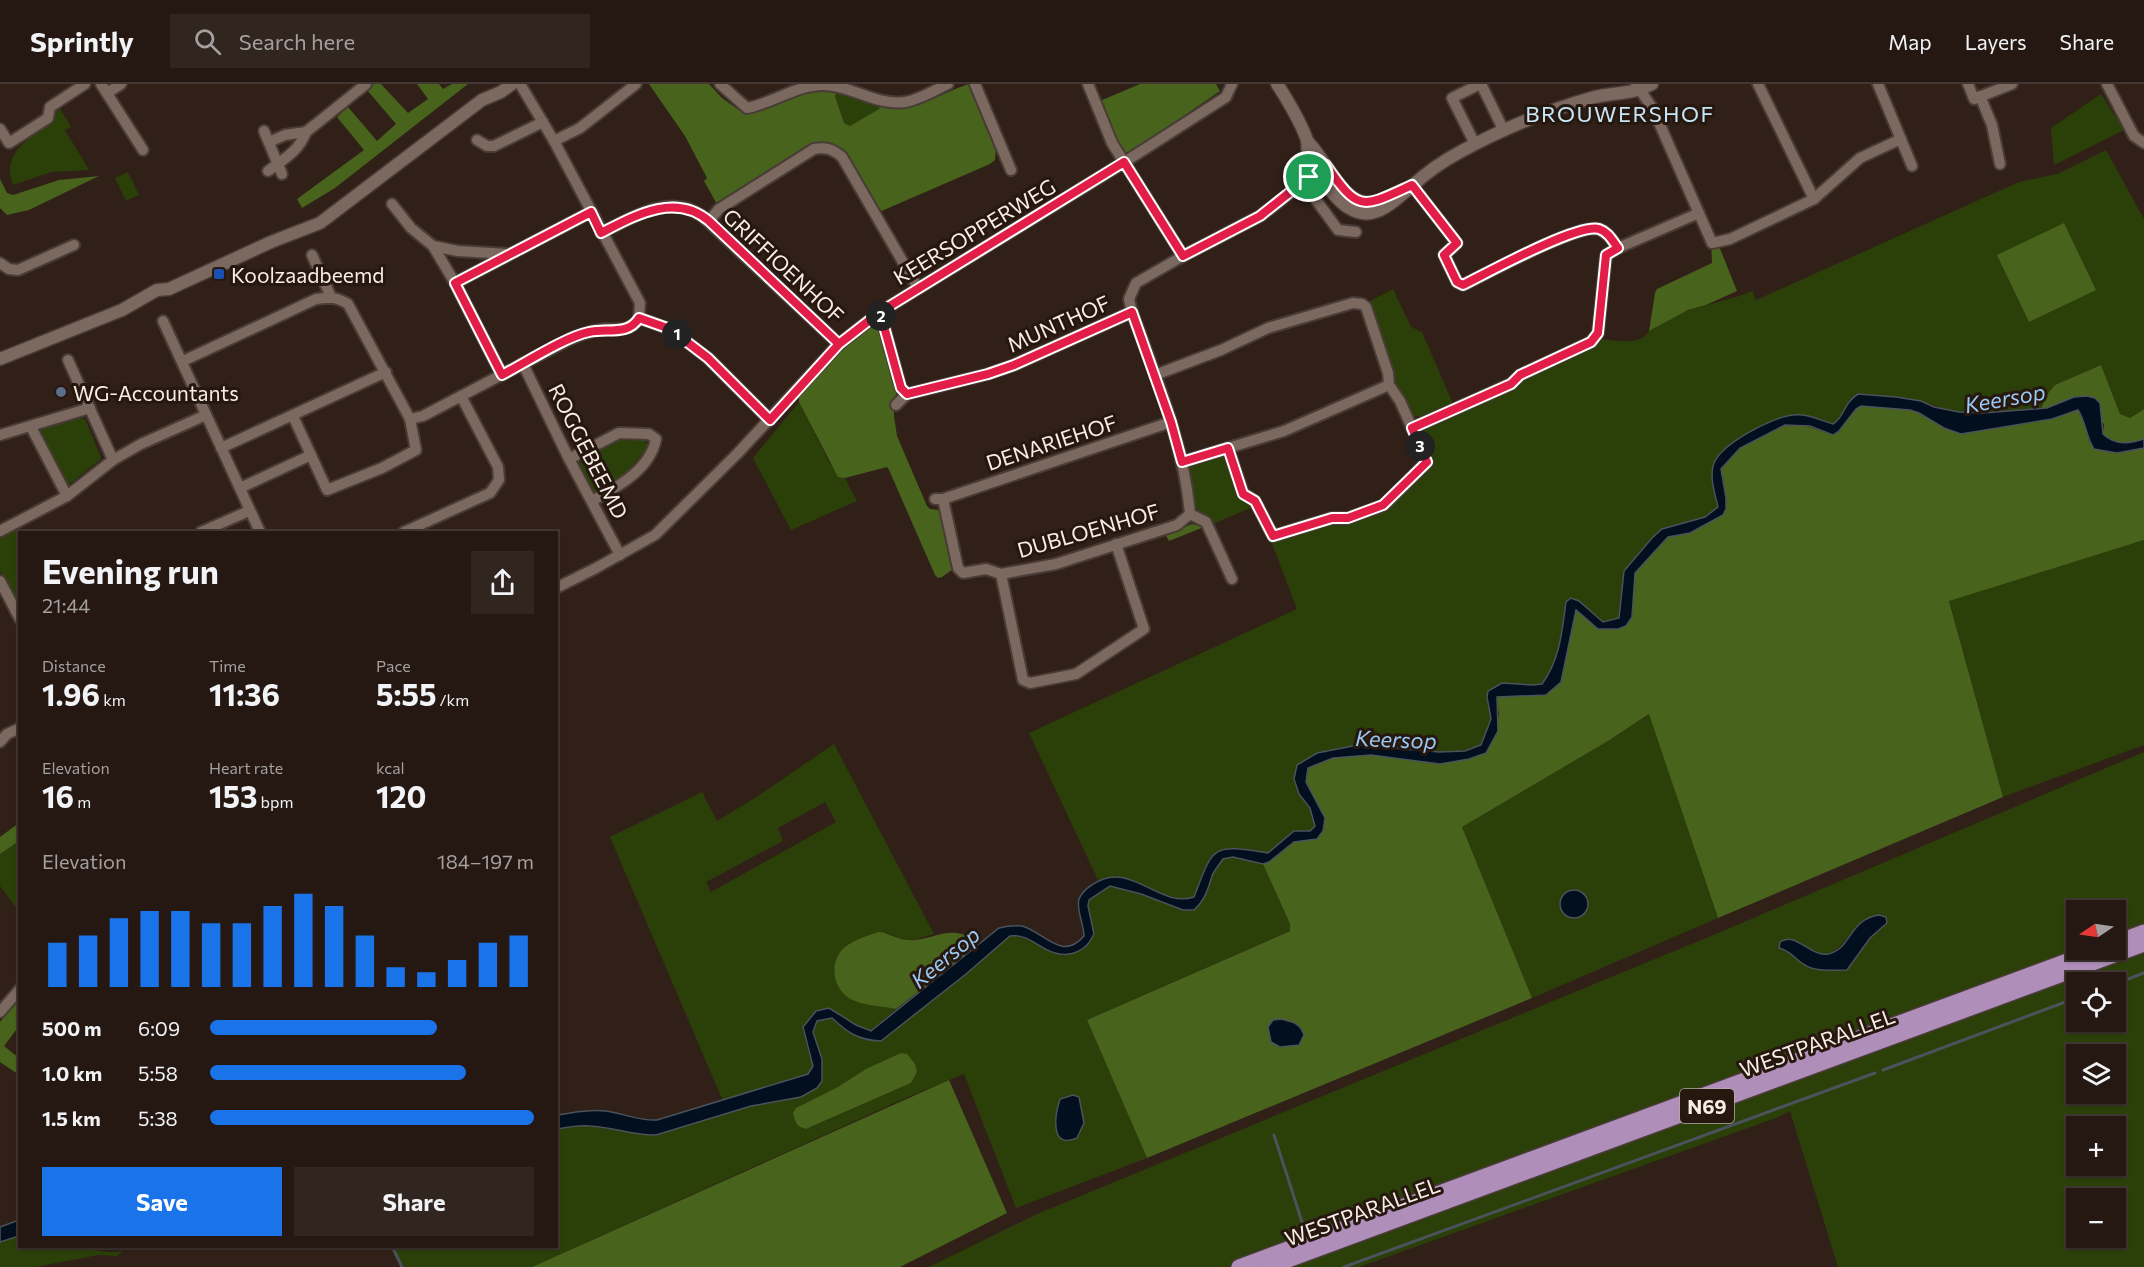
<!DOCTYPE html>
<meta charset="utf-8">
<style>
:root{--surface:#251812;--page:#312520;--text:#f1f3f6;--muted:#a3a09f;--line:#423732;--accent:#1a73e8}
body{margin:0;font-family:Commissioner,sans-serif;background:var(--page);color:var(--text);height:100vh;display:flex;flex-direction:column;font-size:22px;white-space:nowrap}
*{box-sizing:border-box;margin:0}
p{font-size:20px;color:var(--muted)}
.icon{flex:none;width:33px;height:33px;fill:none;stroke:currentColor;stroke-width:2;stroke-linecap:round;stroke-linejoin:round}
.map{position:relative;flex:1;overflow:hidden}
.details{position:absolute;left:18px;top:447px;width:540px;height:717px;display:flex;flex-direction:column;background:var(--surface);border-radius:0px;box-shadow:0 2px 4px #0004,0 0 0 2px var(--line)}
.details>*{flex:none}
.needle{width:39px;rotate:257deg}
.controls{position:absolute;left:2066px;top:816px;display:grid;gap:12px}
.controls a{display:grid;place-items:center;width:60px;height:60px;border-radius:0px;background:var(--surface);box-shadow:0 2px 4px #0004,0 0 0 2px var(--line);font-size:30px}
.pin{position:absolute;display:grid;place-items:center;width:51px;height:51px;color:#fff;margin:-26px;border:3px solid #fff;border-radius:50%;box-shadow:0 2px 6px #0007}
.km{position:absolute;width:30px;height:30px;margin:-15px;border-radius:50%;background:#222;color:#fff;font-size:16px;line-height:30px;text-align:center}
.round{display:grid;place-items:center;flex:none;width:63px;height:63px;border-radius:0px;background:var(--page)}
.headline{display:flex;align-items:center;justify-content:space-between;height:102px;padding:0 24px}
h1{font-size:33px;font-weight:700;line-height:45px}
.metrics{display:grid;grid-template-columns:repeat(3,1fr);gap:9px;height:102px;padding:6px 24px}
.metrics div{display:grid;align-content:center}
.metrics b{font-size:30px;font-weight:700}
.metrics small{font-size:16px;font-weight:400}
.metrics p{font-size:16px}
.chart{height:168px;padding:12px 24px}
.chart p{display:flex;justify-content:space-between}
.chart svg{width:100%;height:108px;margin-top:6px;stroke:var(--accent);stroke-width:6}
.cta{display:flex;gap:12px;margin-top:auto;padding:12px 24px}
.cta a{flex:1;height:69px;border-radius:0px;background:var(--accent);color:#fff;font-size:24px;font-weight:700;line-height:69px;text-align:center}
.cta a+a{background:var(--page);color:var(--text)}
ul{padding:0 24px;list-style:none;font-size:20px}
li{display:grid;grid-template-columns:96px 72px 1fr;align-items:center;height:45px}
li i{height:15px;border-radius:8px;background:var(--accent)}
header{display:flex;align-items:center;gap:36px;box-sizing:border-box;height:84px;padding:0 30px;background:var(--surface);border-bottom:2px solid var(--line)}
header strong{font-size:28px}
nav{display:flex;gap:33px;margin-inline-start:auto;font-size:21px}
.search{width:420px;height:54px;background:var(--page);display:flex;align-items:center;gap:15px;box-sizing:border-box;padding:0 21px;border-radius:0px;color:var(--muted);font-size:22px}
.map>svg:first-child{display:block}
.green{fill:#2b3f09;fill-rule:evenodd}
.forest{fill:#47631c}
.water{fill:#010f1f;stroke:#4b525b;stroke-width:1.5}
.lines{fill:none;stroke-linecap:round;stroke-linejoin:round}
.stream{stroke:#4b525b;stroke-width:3}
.minor-casing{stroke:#493c36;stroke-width:14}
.tertiary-casing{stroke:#493c36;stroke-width:15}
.primary-casing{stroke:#493c36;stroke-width:18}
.minor{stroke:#7b685e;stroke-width:10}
.tertiary{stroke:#7b685e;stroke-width:12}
.primary{stroke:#af8eba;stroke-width:15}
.route-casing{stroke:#fff;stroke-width:12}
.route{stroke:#e11d48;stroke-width:8}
.transit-dot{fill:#1a4fb4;stroke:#26170f;stroke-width:2}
.service-dot{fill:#5c6f8a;stroke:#26170f;stroke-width:2}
.labels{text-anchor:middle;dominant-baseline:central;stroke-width:6;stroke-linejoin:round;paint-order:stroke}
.shield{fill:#26170f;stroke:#b9ada6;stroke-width:1.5}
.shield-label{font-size:20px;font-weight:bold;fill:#f8ede7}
.street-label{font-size:21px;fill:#f8ede7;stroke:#26170f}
.poi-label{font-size:21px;fill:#f8ede7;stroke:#26170f;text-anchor:start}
.neighbourhood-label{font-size:22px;letter-spacing:1.5px;fill:#c7e5f6;stroke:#26170f}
.water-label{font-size:22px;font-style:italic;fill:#9ac8f4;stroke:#26170f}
</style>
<header>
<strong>Sprintly</strong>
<div class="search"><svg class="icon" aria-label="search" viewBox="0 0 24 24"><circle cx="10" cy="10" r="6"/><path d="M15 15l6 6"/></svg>Search here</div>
<nav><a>Map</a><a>Layers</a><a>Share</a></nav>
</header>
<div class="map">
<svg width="2144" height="1183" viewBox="0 0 2144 1183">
<rect width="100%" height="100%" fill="#312018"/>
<!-- green -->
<g class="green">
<polygon points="837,7 882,20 880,25 850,42 844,39 835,11"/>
<polygon points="2101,10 2124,46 2054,81 2051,44"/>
<path d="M60,25l11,18 -6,3 24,40 -38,2 -38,13c-13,-33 19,-49 42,-65l-3,-6z"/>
<path d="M2106,66l38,69v190l-15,9 -9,-4 -19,-49 -46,20 -11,13 -2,10c-28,1 -56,7 -83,4 -15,-2 -27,-9 -41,-11 -23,-4 -45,-3 -69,-1l-11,21 -5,3 -33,-9h-9l-39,16 -39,44 -1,11 6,21 -13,10 -43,12 -10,9 -27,33 -6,47 -16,4 -24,-21 -13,1c-4,29 -6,58 -24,82l-10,1 -11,-2 -30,36 -10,26c-37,16 -84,3 -123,0l-59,49 11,14 6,18 -6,5h-16l-26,22 -31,-5 -32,18 -11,31c-31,10 -61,-30 -96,-17l-69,-147 268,-124 -26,-68 116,-34 45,-43 -10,-30 3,-4 93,-44 1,-5 76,-36 5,-6c15,1 40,8 49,-8 13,-7 26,-17 41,-21 21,-7 42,-10 62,-19l4,9 263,-118 38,-8z"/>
<polygon points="128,88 139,111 126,117 115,94"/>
<polygon points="1393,205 1411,243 1422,248 1454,322 1425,333 1410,332 1393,296 1366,219"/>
<polygon points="799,318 830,380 836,377 857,417 791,446 753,374"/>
<polygon points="76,333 85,335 101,373 100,376 67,402 42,354 41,347 44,344"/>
<polygon points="618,354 644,355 649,363 620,395 595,410 577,380"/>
<path d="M1222,370c16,15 10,45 33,52l-42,18 -19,-14 -6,-38 5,-11z"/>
<polygon points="15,445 19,455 19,525 0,487 0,453"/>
<polygon points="2144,456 2144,661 2003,713 1949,516"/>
<polygon points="1650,630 1718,834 1532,914 1462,743 1608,657"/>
<path d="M834,660l100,190 -17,5 -12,1 -18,-7 -14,1 -29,14 12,53 40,8 -25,22 -55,-20 -10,33 7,22 -5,8 -85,27 -113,-264 92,-45 15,29 41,-25zM825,718l11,20 -125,70 -5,-10 77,-41 -5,-13z"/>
<path d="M2144,668v177l-29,10v-29h-39v40h12l-859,317h-300l108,-53 681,-281zM1879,831l7,2 1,6 -17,15 -23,32 -22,1 -26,-10 -14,-11 14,-8c41,38 46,-23 80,-27z"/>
<polygon points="19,757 19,827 0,802 0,770"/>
<path d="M1233,773l30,7 27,60 1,6 -204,90 60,138 -131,50 -52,-134 -56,23 -376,170h-131l-11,-20 166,-1 1,-117 20,-4 15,1 64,9 96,-29 49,-9 21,-38 -9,-27 4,-11 15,-3 18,15 15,7 41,-19 104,-85c14,-2 37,15 53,20l31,-22c-6,-26 -13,-35 16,-48l84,24c11,-10 14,-21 18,-34 2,-6 8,-12 11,-17zM917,988l-6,11 -104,46 -11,-21 42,-21z"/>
<path d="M2144,863v320h-306l-48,-156 -14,7 -417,149h-80zM2076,898h39v40h-39zM2076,970h39v40h-39zM2076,1042h39v40h-39zM2076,1114h39v40h-39z"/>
<path d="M19,1152l1,10h65c13,6 24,7 38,5l-6,5 -19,-1 -62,12h-36v-25z"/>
</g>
<!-- forest -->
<g class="forest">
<polygon points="374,0 381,0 408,29 428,15 417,0 439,0 443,5 452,0 468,0 335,104 302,124 297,115 364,66 337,33 348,23 377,57 396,40 367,6"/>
<path d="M649,0h60l13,14 17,12 8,3 20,-4 47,-19 22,3 -1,3 9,27 6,3 29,-17 2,-5c33,10 57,-10 88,-20l27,65 -1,11 -5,4 -113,49 -33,-60 -14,-9h-15l-97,62 -14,-25 3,-3 -22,-42z"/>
<polygon points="1140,0 1216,0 1220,7 1130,69 1122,67 1117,60 1100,17"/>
<polygon points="99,92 29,126 7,131 0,124 0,95 7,109 13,111 59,96"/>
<polygon points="2064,139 2096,206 2029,238 1997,171"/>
<polygon points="1711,157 1719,162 1737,207 1706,221 1688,226 1649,247 1655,209 1657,205 1712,179"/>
<path d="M874,242l9,8 14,57 -3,10v15l3,20 30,70 3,3 9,1 14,59 -11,8 -4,1 -3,-3 -46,-105 -2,-3 -42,11 -7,-1 -39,-75v-5c17,-23 47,-62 75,-71z"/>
<path d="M2101,281l19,49 10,4 14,-9v30c-14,5 -29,6 -41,-5l1,-10 -30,-27 -27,11h-5l2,-10 11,-13z"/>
<path d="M1861,322l49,4 9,3 25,15 17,6 117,-24 9,20 2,12c21,16 31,11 55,6v92l-195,61 54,196 -285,121 -69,-204 -41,27 -146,86 70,171 -385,160 -60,-138 203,-89v-7l-27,-60 6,-2 25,-20 23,-3 6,-8 -17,-49 2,-14 25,-10 38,-3 69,9 46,-11 13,-38 -2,-18 64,-15 15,-73 22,20h20l15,-37 2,-19 20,-24 13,-12 22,-4 33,-18 1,-35 -4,-11c13,-18 49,-44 72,-45 15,0 26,7 41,11 8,-8 21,-25 28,-29z"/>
<polygon points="1192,440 1204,443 1169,457 1165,450"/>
<polygon points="19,739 19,757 0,770 0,753"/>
<path d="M879,848c10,1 18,7 28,8 30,1 41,-19 74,3l-85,66c-13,-3 -29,-3 -41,-8 -22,-8 -28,-39 -10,-54 9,-7 23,-12 34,-15z"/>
<polygon points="19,915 19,942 4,962 19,974 18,990 0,978 0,938"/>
<path d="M901,969l6,1 8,10 2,8 -6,11 -105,46c-9,-2 -11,-7 -13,-16l3,-5 42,-21 28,-18z"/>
<polygon points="949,996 1007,1129 900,1183 532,1183"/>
</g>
<!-- water -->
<g class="water">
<path d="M1858,310l38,3 25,4 13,6 25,5 24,1 64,-5 27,-11 13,-1 8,2 5,5 3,31c11,11 27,10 41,5v9l-27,5 -23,-4c-8,-12 -8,-27 -16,-39l-26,9 -91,15 -17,-6 -25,-15 -9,-3 -49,-4 -5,3 -17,22 -6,4 -23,-9 -25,-1 -45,23 -19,21 5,29v11l-3,6 -33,18 -22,4 -33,36 -3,44 -6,9 -8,3h-20l-22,-19 -15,72 -15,13 -49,2 1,34 -12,22 -17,6 -29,5 -69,-9 -38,3 -25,10 -2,14 19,36 -2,13 -6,8 -23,3 -25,20 -6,2 -30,-7 -10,2c-3,5 -9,11 -11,17 -4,13 -7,24 -18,34h-11l-42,-16 -31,-8 -21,14 -1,6 6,28c-5,10 -9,15 -20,19 -28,8 -41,-21 -64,-17l-44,38 -85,67c-23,-1 -33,-8 -49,-23l-15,3 -4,11 9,27v22l-5,7 -16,9 -50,9 -95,29c-22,1 -43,-8 -66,-9 -12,-1 -22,1 -33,3v-14c15,-2 32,-6 48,-4 18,2 33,10 52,9l151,-46 5,-8 -10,-39 13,-16 13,-3 27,17 15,6 128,-103c8,-2 15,-3 23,-2 22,6 40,36 62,10 0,-12 -8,-26 -5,-37 3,-7 8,-11 13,-14 38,-27 66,24 102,12 20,-52 17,-53 74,-44l26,-22h16l5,-5 -5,-18 -11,-14 -5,-15 3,-14 20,-12 41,-8 81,7 26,-1 16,-6 10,-26 -4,-22 1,-6 14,-8 30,2 10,-1c18,-24 20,-53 24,-82l5,-4 8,3 24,21 16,-4 5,-47 28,-33 10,-9 43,-12 13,-10c-3,-13 -8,-27 -5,-41 5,-21 59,-49 80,-51 13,-2 27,5 40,9 13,-8 9,-20 25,-30z"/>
<circle cx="1574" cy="820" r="14"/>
<path d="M1879,831l7,2 1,6 -17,15 -23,32c-17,0 -34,3 -48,-9 -7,-6 -10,-10 -20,-13l1,-6c16,-11 30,15 48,12 23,-4 21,-35 51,-39z"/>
<path d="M1281,935c12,3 19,4 23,16l-5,10 -19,2 -9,-5 -3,-15 5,-7z"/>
<path d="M1073,1011l6,2 5,26 -7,15c-28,12 -22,-24 -17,-39z"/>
<polygon points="19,1136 19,1152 0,1158 0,1143"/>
</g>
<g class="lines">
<!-- stream -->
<g class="stream">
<polyline points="2115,900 2144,889"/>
<polyline points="1883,986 2076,914"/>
<polyline points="1274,1051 1303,1141"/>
<polyline points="392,1162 402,1183"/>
<polyline points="1344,1183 1875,989"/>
</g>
<!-- minor casing -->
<g class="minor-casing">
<g id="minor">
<polyline points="101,0 143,66"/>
<polyline points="520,0 554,57 640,219 639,234"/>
<path d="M720,0l27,24c25,-5 50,-23 76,-23 28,0 53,21 82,17 14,-2 30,-12 43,-18"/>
<polyline points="975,0 1011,86"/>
<polyline points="1088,0 1112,59 1183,172"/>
<polyline points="1481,0 1504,47"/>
<polyline points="1636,0 1653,25 1712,159 1730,155 1814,115 1860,74 1901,55"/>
<polyline points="1758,0 1814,115"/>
<polyline points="1878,0 1912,82"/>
<polyline points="1968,0 1974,15 2012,0"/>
<polyline points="2107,0 2134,52 2144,59"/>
<polyline points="107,9 121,0"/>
<polyline points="1980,12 1992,41 2000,80"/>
<polyline points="0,45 9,59 48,34 50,23 85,0"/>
<polyline points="264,47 282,90"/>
<polyline points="477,56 487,62 494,62 543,38"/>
<polyline points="554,57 580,44 636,0"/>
<polyline points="269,58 285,51 306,48"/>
<polyline points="1475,60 1452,14 1480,0"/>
<path d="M268,87c16,-12 31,-20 38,-39l60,-48"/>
<polyline points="1303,98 1338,146 1356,148"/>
<path d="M1412,101l45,58 -13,12 13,27 6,3c24,-11 115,-62 136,-56 9,3 13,11 19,19"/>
<polyline points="392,120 411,144 433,162 455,199 502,291"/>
<path d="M709,137l10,-12 95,-60c12,-2 19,0 28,8l76,131"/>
<path d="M601,149c24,-12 56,-32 84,-25 6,1 12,5 17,8l137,128"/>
<polyline points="433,162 458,167 508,170"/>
<polyline points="312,171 331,213"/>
<polyline points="0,179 9,185 18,186 74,161"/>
<polyline points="455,199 591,128"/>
<polyline points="880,228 901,304 907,310 988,290 1014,281 1132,228 1129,215 1136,199 1183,172 1260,132 1324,83"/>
<path d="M1132,228c24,66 52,132 58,202l16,8 26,57"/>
<polyline points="163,237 260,448"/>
<polyline points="68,276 113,376"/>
<path d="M183,277l133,-62c13,-2 21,-2 32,5l62,115 6,31 -34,18 -55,22 -34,-74"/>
<polyline points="523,280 569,375 620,471"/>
<polyline points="1155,291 1221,266 1268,244 1353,219 1362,220 1366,223 1388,289 1389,301 1400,317 1427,378 1384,421 1348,434 1332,434 1273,452 1255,417 1243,409 1228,364"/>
<polyline points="896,321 907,310"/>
<path d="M410,335l13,-3 149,-78c11,-4 21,-8 33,-9 15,0 25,3 34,-11l31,11 38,29 62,62"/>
<polyline points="31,343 67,412"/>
<polyline points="1412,344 1511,300 1520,291 1591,258 1598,249 1606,171 1618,164 1699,129"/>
<polyline points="0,351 90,324"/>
<polyline points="221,364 386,288"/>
<path d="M569,375l50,-26 30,1 7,5c-6,31 -39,48 -64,62"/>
<polyline points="1182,378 1284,347 1389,301"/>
<polyline points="240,404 311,371"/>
<polyline points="935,415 943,415 1171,338"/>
<polyline points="943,415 958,484 963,489 986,485 1001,490 1056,480 1177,441 1190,430"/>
<polyline points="0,447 67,412 113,376 141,360 206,331"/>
<polyline points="201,448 249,427"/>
<polyline points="404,448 490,409 499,396 498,383 461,312"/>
<polyline points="1001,490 1023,596 1030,599 1076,590 1144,545 1116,460"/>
<polyline points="0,497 20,535"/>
<polyline points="556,504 596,484 655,451 738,369 839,260 880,228 1123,79 1226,13 1232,0"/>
<polyline points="0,658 7,650 20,644"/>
<polyline points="0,928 20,905"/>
</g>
</g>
<!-- tertiary casing -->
<g class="tertiary-casing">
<g id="tertiary">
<path d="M1277,0c9,13 25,41 30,56 1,5 0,10 1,14 4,14 28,47 41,54 25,16 45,-7 63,-22 14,-13 31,-25 48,-34 42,-23 86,-41 131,-54 21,-6 41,-3 61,-14"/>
<path d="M1307,57c19,17 35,66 66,62 10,-2 21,-9 30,-13"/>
<polyline points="0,275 122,226 157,206 169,205 271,158 320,139 482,16 501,8 512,0"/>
</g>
</g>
<!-- primary casing -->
<g class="primary-casing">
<g id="primary">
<polyline points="2115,859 2144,848"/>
<polyline points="1239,1183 2097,866"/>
<polyline points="1269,1183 2144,860"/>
</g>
</g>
<!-- minor -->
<use href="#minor" class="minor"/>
<!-- tertiary -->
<use href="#tertiary" class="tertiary"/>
<!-- primary -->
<use href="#primary" class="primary"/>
</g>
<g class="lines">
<!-- route casing -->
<g class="route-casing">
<path id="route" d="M1309,93l-49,39 -77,40 -59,-94 -244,150 -41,32 -69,76 -62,-62 -38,-29 -31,-11c-11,18 -32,10 -50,14 -24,5 -64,31 -87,43l-47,-92 136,-71 10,21c33,-17 74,-41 108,-12l130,123 41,-32 21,76 6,6 81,-20 26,-9 118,-53 39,110 11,40 46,-14 15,46 12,7 18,35 59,-18h16l35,-13 44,-43 -15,-34 99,-44 9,-9 71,-33 7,-9 8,-78 12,-7c-6,-8 -10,-16 -19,-19 -21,-6 -112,44 -136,56l-6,-3 -13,-27 13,-12 -45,-58c-50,23 -53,28 -86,-20l-17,12"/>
</g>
<!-- route -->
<use href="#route" class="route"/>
</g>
<!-- markers -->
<rect class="transit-dot" x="213" y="184" width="12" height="12" rx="3"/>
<circle class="service-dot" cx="61" cy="308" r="6"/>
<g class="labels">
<!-- shield labels -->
<rect class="shield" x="1680" y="1005" width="54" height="34" rx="4.5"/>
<g class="shield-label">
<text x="1707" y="1022">N69</text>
</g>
<!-- street labels -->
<g class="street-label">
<text transform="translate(974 147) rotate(-31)">KEERSOPPERWEG</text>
<text transform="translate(784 181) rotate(43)">GRIFFIOENHOF</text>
<text transform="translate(1058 239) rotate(-24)">MUNTHOF</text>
<text transform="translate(1051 358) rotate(-18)">DENARIEHOF</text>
<text transform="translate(589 367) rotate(63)">ROGGEBEEMD</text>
<text transform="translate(1088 446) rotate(-16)">DUBLOENHOF</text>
<text transform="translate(1817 958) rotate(-20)">WESTPARALLEL</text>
<text transform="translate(1362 1127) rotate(-20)">WESTPARALLEL</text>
</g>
<!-- poi labels -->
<g class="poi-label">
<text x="231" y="190">Koolzaadbeemd</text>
<text x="73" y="308">WG-Accountants</text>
</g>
<!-- neighbourhood labels -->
<g class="neighbourhood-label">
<text x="1620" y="29">BROUWERSHOF</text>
</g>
<!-- water labels -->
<g class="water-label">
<text transform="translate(2005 314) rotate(-10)">Keersop</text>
<text transform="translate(1396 655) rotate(2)">Keersop</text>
<text transform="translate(945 873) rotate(-40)">Keersop</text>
</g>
</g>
</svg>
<div class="controls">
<a><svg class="needle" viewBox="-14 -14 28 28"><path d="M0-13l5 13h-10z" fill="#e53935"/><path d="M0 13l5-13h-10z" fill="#a3a09f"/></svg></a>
<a><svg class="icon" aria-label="locate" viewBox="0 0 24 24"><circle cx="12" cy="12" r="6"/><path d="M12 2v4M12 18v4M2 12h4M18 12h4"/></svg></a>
<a><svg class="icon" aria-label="layers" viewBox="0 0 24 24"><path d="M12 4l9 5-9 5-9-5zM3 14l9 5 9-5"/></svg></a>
<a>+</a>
<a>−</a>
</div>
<div class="pin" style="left:1309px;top:93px;background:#1e9e55"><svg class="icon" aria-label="arrive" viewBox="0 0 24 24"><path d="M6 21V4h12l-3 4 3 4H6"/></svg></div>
<b class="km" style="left:677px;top:250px">1</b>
<b class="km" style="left:881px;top:232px">2</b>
<b class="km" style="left:1420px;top:362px">3</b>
<section class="details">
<div class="headline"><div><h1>Evening run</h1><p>21:44</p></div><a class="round"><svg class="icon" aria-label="share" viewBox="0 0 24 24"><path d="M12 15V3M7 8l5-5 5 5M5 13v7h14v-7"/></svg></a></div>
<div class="metrics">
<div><p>Distance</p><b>1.96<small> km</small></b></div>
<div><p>Time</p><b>11:36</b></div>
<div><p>Pace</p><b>5:55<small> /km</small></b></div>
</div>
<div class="metrics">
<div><p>Elevation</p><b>16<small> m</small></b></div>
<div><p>Heart rate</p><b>153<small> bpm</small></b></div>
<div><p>kcal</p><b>120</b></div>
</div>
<div class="chart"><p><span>Elevation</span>184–197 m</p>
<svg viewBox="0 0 160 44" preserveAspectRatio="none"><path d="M5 44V26M15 44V23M25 44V16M35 44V13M45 44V13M55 44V18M65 44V18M75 44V11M85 44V6M95 44V11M105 44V23M115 44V36M125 44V38M135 44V33M145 44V26M155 44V23"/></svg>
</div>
<ul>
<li><b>500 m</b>6:09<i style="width:70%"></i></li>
<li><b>1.0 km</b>5:58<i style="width:79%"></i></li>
<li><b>1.5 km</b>5:38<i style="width:100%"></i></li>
</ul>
<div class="cta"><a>Save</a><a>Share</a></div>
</section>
</div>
